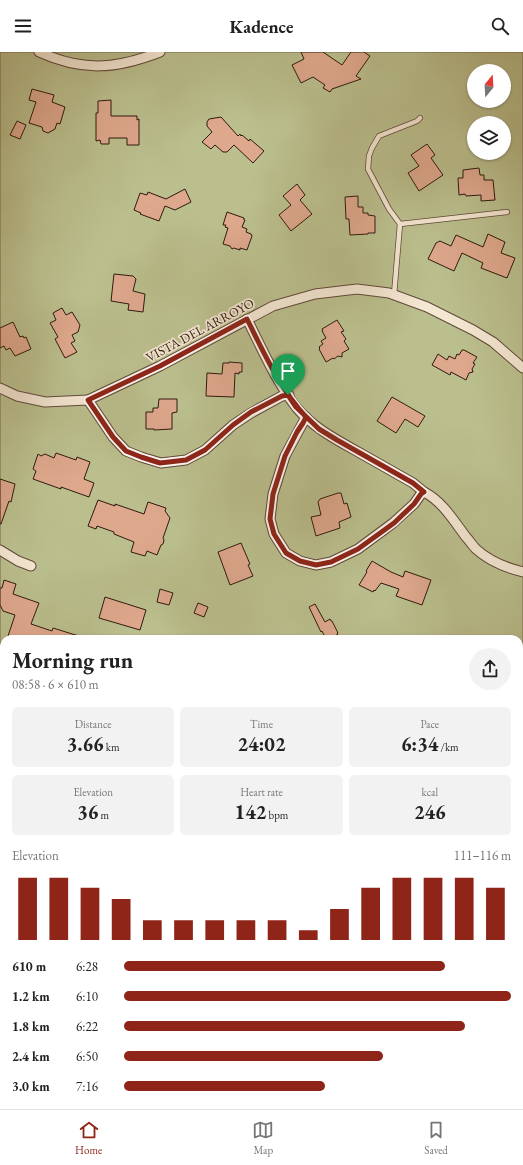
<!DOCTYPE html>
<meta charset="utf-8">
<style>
:root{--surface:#fff;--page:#f2f2f2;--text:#222;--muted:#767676;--line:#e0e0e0;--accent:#8f2418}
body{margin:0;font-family:"EB Garamond",serif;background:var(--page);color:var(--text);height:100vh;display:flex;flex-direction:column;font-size:15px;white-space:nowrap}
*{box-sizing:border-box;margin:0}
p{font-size:13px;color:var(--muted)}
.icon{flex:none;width:22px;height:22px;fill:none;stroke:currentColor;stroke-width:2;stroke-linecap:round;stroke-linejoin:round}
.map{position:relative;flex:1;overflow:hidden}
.drawer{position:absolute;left:0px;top:583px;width:523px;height:474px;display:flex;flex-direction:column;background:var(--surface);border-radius:12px 12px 0 0;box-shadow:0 1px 3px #0004}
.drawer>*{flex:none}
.needle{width:26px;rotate:18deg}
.controls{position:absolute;left:467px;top:12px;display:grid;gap:8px}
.controls a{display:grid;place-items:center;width:44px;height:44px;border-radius:50%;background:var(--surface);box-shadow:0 1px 3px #0004;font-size:20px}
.pin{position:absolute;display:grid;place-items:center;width:34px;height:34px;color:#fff;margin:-41px -17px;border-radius:50% 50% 50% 0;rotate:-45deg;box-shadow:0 0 4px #0007}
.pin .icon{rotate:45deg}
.round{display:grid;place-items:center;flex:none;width:42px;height:42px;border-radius:21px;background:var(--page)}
.overview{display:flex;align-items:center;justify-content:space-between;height:68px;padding:0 12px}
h1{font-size:22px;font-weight:700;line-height:30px}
.stats{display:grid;grid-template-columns:repeat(3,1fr);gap:6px;height:68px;padding:4px 12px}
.stats div{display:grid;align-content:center;border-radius:6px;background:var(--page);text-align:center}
.stats b{font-size:20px;font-weight:700}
.stats small{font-size:11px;font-weight:400}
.stats p{font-size:11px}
.chart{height:112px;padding:8px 12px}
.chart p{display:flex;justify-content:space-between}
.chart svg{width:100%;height:72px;margin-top:4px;stroke:var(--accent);stroke-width:6}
ul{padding:0 12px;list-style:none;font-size:13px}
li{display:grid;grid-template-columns:64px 48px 1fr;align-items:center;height:30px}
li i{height:10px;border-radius:5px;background:var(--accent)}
header{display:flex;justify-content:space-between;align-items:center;height:52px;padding:0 12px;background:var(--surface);font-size:18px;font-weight:700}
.tabs{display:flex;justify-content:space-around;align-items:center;height:56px;border-top:1px solid var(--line);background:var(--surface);font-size:11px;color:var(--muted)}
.tabs a{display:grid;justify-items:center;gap:2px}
.tabs .on{color:var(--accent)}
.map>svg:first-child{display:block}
.green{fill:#bbbf8e;stroke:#766c4e;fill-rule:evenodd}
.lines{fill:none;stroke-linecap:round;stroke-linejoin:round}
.stream{stroke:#737876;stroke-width:3.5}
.building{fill:#dea88d;stroke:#30190e}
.lane-casing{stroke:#604939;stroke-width:6}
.street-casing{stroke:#604939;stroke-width:11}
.secondary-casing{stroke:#30190e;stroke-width:15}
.path{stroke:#30190e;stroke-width:2;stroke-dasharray:1 2;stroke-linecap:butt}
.lane{stroke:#f4e7d3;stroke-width:4.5}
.street{stroke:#f4e7d3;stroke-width:9}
.secondary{stroke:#f4e7d3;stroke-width:13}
.route-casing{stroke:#fff;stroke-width:8}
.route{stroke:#8f2418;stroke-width:5}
.labels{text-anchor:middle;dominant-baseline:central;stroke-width:3.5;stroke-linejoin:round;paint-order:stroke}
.street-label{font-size:13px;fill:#30190e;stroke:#f4e7d3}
</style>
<header><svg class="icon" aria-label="menu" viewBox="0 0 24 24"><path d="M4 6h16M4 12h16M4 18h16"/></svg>Kadence<svg class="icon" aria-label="search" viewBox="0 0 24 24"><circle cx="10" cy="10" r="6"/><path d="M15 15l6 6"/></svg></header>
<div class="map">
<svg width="523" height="1057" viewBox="0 0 523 1057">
<rect width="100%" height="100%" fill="#eedabb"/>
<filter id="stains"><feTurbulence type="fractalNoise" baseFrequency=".005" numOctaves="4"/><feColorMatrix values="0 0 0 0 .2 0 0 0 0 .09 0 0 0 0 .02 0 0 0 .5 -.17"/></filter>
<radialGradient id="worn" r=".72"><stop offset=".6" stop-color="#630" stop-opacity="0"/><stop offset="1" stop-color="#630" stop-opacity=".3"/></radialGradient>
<!-- green -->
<path class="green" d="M0,0h523v1057h-523zM474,19h30v30h-30zM474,71h30v30h-30zM4,587h515v466h-515z"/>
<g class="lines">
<!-- stream -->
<g class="stream">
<polyline points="0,903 4,905"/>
<polyline points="0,954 4,951"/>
<polyline points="519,977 523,977"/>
</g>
</g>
<!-- building -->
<g class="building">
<polygon points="301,0 323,0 342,13 351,0 364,0 370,4 356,24 361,27 332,37 330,40 323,36 325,33 313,25 301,31 292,13 304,7"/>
<polygon points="32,37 54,43 52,50 65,55 60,72 57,71 55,77 48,81 43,79 42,75 29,71 36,50 29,48"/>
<polygon points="111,48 111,64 137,64 137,68 139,67 139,93 127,93 127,86 109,86 109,92 101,92 100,88 96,89 96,61 98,61 98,49"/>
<polygon points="221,65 238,84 240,82 241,84 242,83 249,89 250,87 264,99 253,111 234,93 227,100 223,100 215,93 211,97 202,90 212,80 207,74 207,70 209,67"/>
<polygon points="17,69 26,73 20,87 10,83"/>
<polygon points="427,92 435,103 431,106 443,123 419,139 408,121 419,114 411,103"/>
<polygon points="479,116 480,123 484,123 484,128 493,128 495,148 481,149 481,143 466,144 465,142 459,143 458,126 463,126 463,118"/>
<polygon points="297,132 305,143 300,148 312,162 291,179 279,163 291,153 283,144"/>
<polygon points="185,137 191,150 175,158 165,154 159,169 140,162 141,161 134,158 140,141 147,143 148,140 166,147"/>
<polygon points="358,144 358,155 363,155 363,161 368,161 368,163 375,164 375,181 368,181 368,182 350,183 349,167 346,167 345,145"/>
<polygon points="227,160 244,166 244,168 245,168 242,175 247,177 246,180 251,182 252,184 247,198 240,196 240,198 234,196 232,197 230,194 223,192 228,176 225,175 226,173 223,173"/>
<polygon points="488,182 505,190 501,201 515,206 507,226 481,216 483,211 462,201 454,219 428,207 436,191 440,189 451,194 456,183 483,195"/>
<polygon points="114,222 133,224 136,227 133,239 145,242 143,260 128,258 129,252 111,249"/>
<polygon points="62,256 66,263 72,260 80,273 78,280 72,283 75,289 71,291 77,300 65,306 55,287 58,285 50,271 56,268 53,261"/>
<polygon points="337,268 344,279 341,280 346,287 344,289 349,297 342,301 342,305 338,304 334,307 333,306 326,310 319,297 320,296 319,295 323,292 321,289 326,286 322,279 323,279 322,277"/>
<polygon points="13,270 20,285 23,284 24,286 26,285 31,297 15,304 10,296 6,298 4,294 0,296 0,276"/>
<polygon points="462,298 464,298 477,305 473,311 475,312 472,317 473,320 469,321 466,328 451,320 450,323 432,313 438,302 447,308 449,304 455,307 457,302 459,303"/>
<polygon points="229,310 242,311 242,320 239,320 239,322 235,321 234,345 206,344 207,321 222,322 223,311 229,311"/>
<polygon points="392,345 425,364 418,375 405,367 396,381 377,369"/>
<polygon points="159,347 177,347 177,360 172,361 172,377 154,378 154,377 146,377 146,360 153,360 153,356 158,356"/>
<polygon points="56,401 76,408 77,405 90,410 84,427 94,431 89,445 61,435 61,437 33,427 36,419 33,417 38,402 41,404 45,402 54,406"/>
<polygon points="0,427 15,432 11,450 9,449 1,472 0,472"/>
<polygon points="338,441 341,441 344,452 347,451 351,465 339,470 340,476 316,484 311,465 321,463 318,450 320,447"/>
<polygon points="98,448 115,454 115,452 144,462 148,450 166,456 165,459 170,466 163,486 164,488 163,492 161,493 157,503 147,499 145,504 131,500 134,490 114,482 114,480 97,474 96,477 88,474"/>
<polygon points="241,491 250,512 248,513 253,524 230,533 218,500"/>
<polygon points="372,509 391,520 403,525 405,519 431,528 422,553 396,544 399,537 381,531 375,539 374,538 373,540 359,533 367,520 366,519"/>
<polygon points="4,528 16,532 13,542 39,551 31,572 52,579 53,576 82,585 82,587 7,587 15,563 3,559 0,553 0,536 2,536"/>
<polygon points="160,537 173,541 169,553 157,550"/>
<polygon points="105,545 146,558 140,578 99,566"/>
<polygon points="198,551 208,555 204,565 194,561"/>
<polygon points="315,552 325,570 330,567 331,569 332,569 338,581 337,581 338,582 329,587 326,587 322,579 321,580 309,555"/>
</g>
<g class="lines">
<!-- lane casing -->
<g class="lane-casing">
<g id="lane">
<polyline points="400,172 507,160"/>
<polyline points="394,243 400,172 389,157 368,117 369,104 372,96 379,84 417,69 420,66"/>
</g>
</g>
<!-- street casing -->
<g class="street-casing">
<g id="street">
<path d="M39,0c44,20 77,17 121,0"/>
<path d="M247,267c15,30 29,62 49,88 17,21 41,33 64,46 18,10 35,20 53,30l11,9"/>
<polyline points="0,336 17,344 45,350 88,348 113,385 126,399 141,405 161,411 186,408 205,398 233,373 251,361 282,344 289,343"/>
<polyline points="88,348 160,314 273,254 315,242 357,237 389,241 427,255 473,278 493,290 523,316"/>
<path d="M306,365l-21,39 -12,38 -3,25 4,15 12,19 14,8 16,4 15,-3 27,-13 35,-26 21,-19 7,-10 3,-2c18,9 30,29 42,45 4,4 6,8 10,12 13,12 31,19 47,23"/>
<polyline points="0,498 18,509 31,514"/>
</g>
</g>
<!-- secondary casing -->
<g class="secondary-casing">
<g id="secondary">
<polyline points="0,646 4,647"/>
<polyline points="519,818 523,821"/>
</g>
</g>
<!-- path -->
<polyline class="path" points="0,788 4,791"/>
<!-- lane -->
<use href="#lane" class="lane"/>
<!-- street -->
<use href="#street" class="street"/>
<!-- secondary -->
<use href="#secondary" class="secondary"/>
</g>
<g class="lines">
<!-- route casing -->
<g class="route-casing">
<path id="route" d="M288,343l-6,1 -31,16 -18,13 -28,25 -19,10 -26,3 -19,-6 -15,-6 -13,-14 -25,-37 72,-34 87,-47c17,34 33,70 59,98l-3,6 -6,9 -12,24 -12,38 -3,25 4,15 12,19 14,8 16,4 15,-3 27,-13 36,-26 20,-19 7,-10 3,-2 -11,-9 -76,-43 -18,-11 -23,-22 -8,-12"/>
</g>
<!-- route -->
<use href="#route" class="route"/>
</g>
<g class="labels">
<!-- street labels -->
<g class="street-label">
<text transform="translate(200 278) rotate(-28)">VISTA DEL ARROYO</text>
</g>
</g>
<rect width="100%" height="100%" filter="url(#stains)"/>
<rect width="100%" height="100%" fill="url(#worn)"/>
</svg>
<div class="controls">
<a><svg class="needle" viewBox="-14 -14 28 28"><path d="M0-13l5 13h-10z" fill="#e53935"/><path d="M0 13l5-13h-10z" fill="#767676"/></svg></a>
<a><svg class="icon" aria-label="layers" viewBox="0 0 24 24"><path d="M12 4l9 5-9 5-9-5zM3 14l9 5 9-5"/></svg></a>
</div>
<div class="pin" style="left:288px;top:343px;background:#1e9e55"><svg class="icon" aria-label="arrive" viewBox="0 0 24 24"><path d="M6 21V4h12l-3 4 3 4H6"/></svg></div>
<section class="drawer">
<div class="overview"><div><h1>Morning run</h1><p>08:58 · 6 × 610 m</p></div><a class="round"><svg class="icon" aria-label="share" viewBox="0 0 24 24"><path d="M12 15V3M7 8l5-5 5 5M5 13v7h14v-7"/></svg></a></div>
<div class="stats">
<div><p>Distance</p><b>3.66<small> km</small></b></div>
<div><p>Time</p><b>24:02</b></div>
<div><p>Pace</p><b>6:34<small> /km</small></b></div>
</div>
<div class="stats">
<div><p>Elevation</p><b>36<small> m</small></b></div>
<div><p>Heart rate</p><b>142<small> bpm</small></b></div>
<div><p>kcal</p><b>246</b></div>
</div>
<div class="chart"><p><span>Elevation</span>111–116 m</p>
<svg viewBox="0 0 160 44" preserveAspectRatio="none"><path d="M5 44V6M15 44V6M25 44V12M35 44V19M45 44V32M55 44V32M65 44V32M75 44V32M85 44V32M95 44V38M105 44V25M115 44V12M125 44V6M135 44V6M145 44V6M155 44V12"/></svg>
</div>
<ul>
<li><b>610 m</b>6:28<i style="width:83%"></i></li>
<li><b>1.2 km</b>6:10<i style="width:100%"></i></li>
<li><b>1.8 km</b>6:22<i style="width:88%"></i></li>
<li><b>2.4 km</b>6:50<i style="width:67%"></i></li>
<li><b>3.0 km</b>7:16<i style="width:52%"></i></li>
</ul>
</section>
</div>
<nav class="tabs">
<a class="on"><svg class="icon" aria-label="home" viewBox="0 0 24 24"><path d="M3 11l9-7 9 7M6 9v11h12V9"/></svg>Home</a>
<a><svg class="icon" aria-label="map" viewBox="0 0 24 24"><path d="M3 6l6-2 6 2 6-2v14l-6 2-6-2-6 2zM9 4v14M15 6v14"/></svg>Map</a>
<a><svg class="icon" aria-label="saved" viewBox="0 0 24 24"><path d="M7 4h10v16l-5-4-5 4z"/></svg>Saved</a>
</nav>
